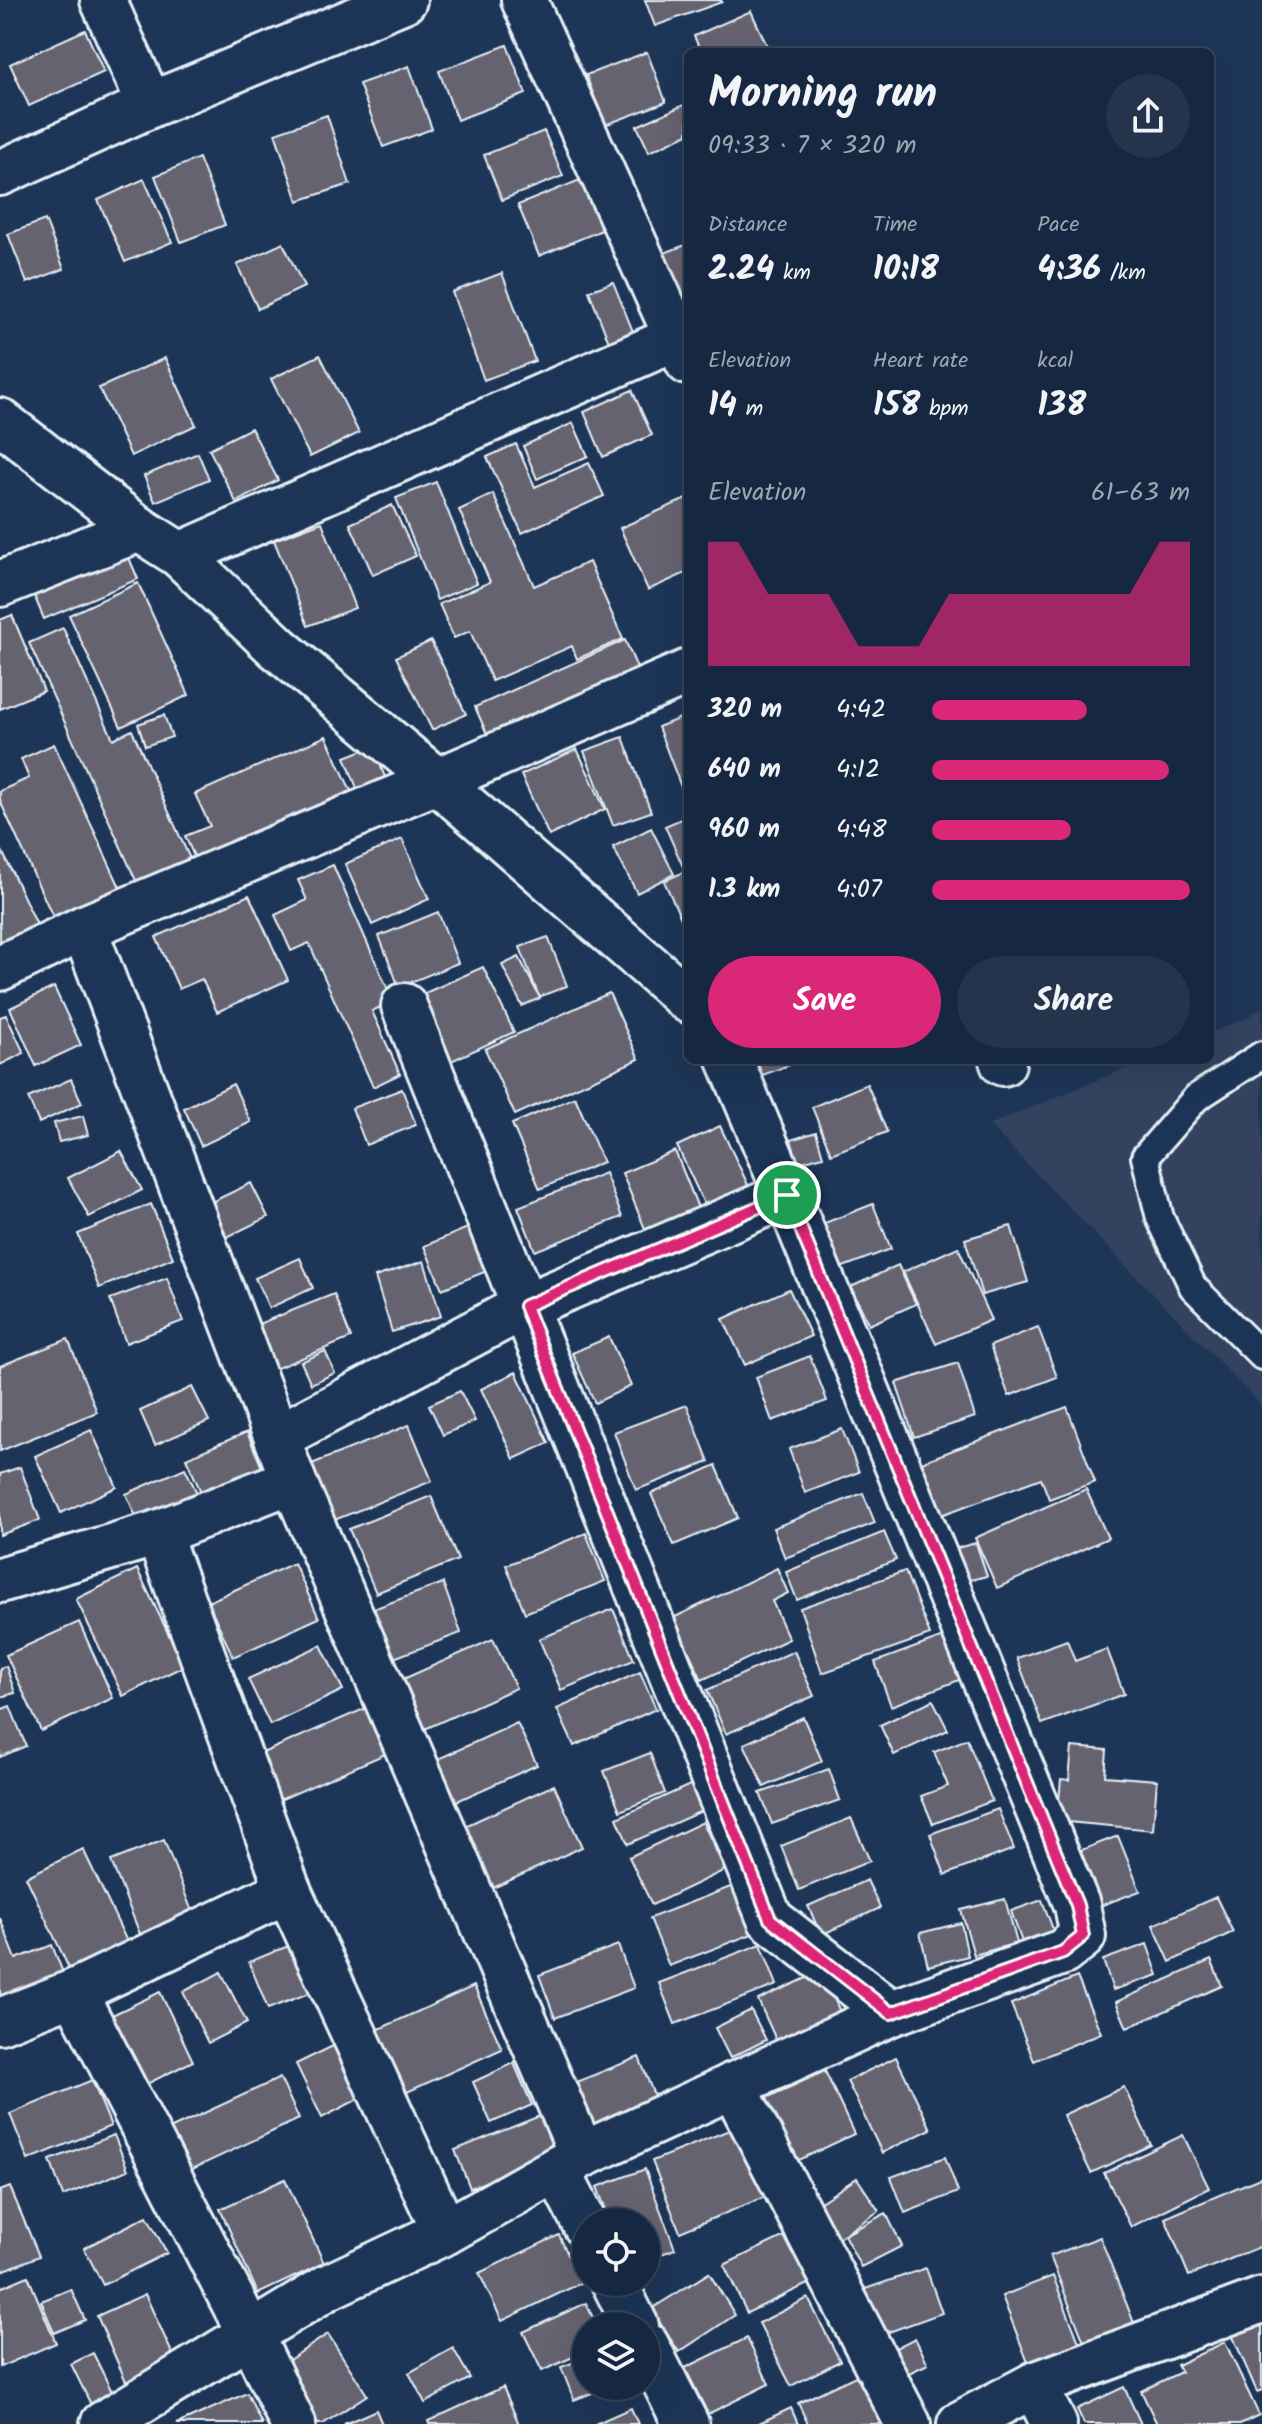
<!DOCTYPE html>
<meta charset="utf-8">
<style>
:root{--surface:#162841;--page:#23344c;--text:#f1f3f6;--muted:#9ea6b1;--line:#35445a;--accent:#db2777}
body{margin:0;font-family:Kalam,sans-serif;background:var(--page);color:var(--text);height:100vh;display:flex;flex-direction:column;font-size:30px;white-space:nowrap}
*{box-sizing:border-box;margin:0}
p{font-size:26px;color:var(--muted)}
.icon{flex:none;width:44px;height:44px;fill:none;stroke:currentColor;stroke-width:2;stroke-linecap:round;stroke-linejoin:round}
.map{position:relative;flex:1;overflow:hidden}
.side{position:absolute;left:684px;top:48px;width:530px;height:1016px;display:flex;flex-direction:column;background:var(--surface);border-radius:12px;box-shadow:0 8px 32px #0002,0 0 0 2px var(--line)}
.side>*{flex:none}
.controls{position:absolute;left:572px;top:2208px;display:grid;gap:16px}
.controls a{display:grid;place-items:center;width:88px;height:88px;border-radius:50%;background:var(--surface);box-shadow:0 8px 32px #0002,0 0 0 2px var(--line);font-size:40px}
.pin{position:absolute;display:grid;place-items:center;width:68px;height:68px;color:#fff;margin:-34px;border:4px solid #fff;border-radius:50%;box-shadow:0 2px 8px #0007}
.round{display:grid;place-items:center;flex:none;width:84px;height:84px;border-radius:42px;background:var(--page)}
.summary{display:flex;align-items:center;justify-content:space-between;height:136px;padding:0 24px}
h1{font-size:44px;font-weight:600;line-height:60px}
.metrics{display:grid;grid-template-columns:repeat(3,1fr);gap:12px;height:136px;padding:8px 24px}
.metrics div{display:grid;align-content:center}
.metrics b{font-size:34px;font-weight:600}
.metrics small{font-size:22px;font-weight:400}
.metrics p{font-size:22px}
.chart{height:224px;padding:16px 24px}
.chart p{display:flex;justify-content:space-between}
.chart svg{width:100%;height:144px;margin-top:8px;fill:var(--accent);opacity:.7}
.action{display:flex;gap:16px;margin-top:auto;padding:16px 24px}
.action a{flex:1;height:92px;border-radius:48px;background:var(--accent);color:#fff;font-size:32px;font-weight:600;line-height:92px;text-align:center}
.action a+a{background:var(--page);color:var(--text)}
ul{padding:0 24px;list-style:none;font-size:26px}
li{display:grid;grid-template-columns:128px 96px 1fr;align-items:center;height:60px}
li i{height:20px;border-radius:10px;background:var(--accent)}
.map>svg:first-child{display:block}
.built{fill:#33435e}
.building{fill:#666470;stroke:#e8f1f8;stroke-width:2}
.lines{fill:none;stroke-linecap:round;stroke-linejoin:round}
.service-casing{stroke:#e8f1f8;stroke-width:32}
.minor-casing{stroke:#e8f1f8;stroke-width:50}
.service{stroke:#1d3557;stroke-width:26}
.minor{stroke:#1d3557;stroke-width:44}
.route-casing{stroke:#fff;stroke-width:16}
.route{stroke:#db2777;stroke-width:10}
</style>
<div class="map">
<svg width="1262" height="2424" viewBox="0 0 1262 2424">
<rect width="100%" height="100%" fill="#1d3557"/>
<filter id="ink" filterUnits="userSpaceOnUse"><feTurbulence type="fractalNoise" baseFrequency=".0125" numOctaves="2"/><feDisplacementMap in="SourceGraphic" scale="16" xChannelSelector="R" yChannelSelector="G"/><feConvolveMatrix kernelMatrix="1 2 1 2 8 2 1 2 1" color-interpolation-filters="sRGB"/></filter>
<g filter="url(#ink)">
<!-- built -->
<polygon class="built" points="1262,1007 1262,1406 989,1125 1145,1060 1210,1060 1210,1033 1246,1018"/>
<!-- building -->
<g class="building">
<polygon points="645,0 721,0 722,2 655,26"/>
<polygon points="751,11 770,52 701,52 694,36"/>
<polygon points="85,30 104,72 29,106 10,64"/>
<polygon points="507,45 526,94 457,120 439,71"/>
<polygon points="647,52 666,102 605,125 586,75"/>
<polygon points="409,66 432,129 383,147 359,84"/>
<polygon points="688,103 688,134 649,152 637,126"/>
<polygon points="327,115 350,184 298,201 275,133"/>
<polygon points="544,131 563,176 502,200 484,155"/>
<polygon points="199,158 225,225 181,242 155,176"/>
<polygon points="144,179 172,242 125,262 98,200"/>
<polygon points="580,180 602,230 539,256 518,205"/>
<polygon points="45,220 64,269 27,283 8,234"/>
<polygon points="283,243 304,287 258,309 237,265"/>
<polygon points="688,244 688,305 684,306 664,253"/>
<polygon points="502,273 535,361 484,380 452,292"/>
<polygon points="613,282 640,349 615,358 589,291"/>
<polygon points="320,355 359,433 310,457 271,379"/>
<polygon points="165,358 196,425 131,456 99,388"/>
<polygon points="632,390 652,435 603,457 584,412"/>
<polygon points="573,423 588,456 537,479 523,446"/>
<polygon points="251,428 278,480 236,502 209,449"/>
<polygon points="516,444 535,487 589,463 604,496 522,533 487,457"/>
<polygon points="198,453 209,479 155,502 144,476"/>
<polygon points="436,482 477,583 437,600 396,498"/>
<polygon points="493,494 534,586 589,562 623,639 577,659 572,646 492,681 470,631 454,638 439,604 490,582 459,510"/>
<polygon points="688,498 688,572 648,590 620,528"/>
<polygon points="392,505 416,556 373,575 350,524"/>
<polygon points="322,522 355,608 308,626 274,540"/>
<polygon points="127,553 138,579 44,619 33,593"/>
<polygon points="138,583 189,695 121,727 69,615"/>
<polygon points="12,615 44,691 0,709 0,620"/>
<polygon points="63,628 113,739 132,730 195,870 142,894 29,643"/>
<polygon points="625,640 643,682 494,750 475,707"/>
<polygon points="431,641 466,714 432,730 396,657"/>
<polygon points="164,715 172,737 145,746 138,724"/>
<polygon points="688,715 688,800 686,800 658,727"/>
<polygon points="326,736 351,791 196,861 185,836 210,826 195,794"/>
<polygon points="623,737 651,812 613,825 584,751"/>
<polygon points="54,744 125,898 58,928 0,801 0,791 29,778 21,759"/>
<polygon points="373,746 388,785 360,796 345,757"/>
<polygon points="577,749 605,809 549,836 521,775"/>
<polygon points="688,816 688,867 684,869 665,826"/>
<polygon points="651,828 674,874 637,893 613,847"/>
<polygon points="402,839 429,899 372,925 345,864"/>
<polygon points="2,851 38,927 0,944 0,852"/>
<polygon points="333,865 393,1001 372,1011 400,1074 373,1087 309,943 291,951 275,915 307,900 298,880"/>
<polygon points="688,870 688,934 664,881"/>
<polygon points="249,895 288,980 217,1012 202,979 179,989 156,937"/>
<polygon points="438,912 458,963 399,987 379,936"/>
<polygon points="548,937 567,986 539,997 520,947"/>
<polygon points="519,957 540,998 522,1006 502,965"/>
<polygon points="483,967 514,1032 447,1063 416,997"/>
<polygon points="54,987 81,1045 36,1066 10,1008"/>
<polygon points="609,993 639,1059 515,1115 485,1049"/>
<polygon points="6,1015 24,1053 0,1065 0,1017"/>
<polygon points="754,1060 794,1060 795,1063 760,1076"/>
<polygon points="71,1079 82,1103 39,1123 28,1098"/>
<polygon points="233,1084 251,1122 201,1146 184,1108"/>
<polygon points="867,1084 887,1132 831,1154 812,1107"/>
<polygon points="402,1089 416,1125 366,1145 352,1108"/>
<polygon points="575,1097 603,1162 540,1189 512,1124"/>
<polygon points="83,1116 88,1135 59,1142 54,1123"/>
<polygon points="720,1126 749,1187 706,1208 677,1146"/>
<polygon points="816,1132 823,1156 798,1163 791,1140"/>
<polygon points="121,1151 142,1190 89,1217 68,1178"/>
<polygon points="675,1151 703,1220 650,1241 622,1173"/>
<polygon points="605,1173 622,1217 535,1251 518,1207"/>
<polygon points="251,1183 268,1217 213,1244 195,1210"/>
<polygon points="151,1204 173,1258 99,1288 78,1234"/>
<polygon points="873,1204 891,1249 838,1269 822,1224"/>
<polygon points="1011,1226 1028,1282 982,1295 965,1239"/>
<polygon points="470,1227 487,1271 442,1289 424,1246"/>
<polygon points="958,1247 991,1320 936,1344 903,1272"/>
<polygon points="300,1258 313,1288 269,1308 255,1278"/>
<polygon points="424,1261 441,1316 392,1332 375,1277"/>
<polygon points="898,1265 916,1304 869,1325 851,1287"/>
<polygon points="167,1278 183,1321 126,1343 110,1299"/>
<polygon points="789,1289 811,1336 745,1365 723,1319"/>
<polygon points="334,1294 351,1338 265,1373 248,1328"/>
<polygon points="1038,1327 1057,1377 1009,1396 990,1346"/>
<polygon points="609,1337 631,1386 595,1403 572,1353"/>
<polygon points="68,1339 97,1412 0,1451 0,1366"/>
<polygon points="325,1351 335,1373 311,1384 301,1362"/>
<polygon points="810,1356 827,1401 772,1421 756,1377"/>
<polygon points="958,1363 975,1417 914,1437 896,1383"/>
<polygon points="516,1372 549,1443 514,1459 481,1389"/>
<polygon points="192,1387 209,1421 155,1445 140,1411"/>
<polygon points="460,1391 475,1421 443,1435 429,1405"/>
<polygon points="687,1405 709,1462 636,1490 614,1432"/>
<polygon points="1067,1407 1095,1482 1049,1499 1041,1478 931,1519 911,1466"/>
<polygon points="409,1425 432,1481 327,1523 304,1467"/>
<polygon points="842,1429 859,1472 805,1493 789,1449"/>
<polygon points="91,1430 117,1487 61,1513 35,1456"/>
<polygon points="247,1432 264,1472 204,1499 186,1458"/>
<polygon points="716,1465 738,1518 674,1545 651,1494"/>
<polygon points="20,1467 40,1520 0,1535 0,1474"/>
<polygon points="185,1468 200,1499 140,1526 126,1494"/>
<polygon points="1086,1489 1108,1538 997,1588 975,1538"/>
<polygon points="863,1493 875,1523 785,1558 773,1528"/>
<polygon points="431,1496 458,1560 376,1593 349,1529"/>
<polygon points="884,1532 896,1560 797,1600 786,1572"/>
<polygon points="586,1533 605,1581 525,1613 506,1565"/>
<polygon points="976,1543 987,1576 966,1581 957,1548"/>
<polygon points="294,1563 319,1618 233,1657 208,1602"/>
<polygon points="777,1568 788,1593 772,1601 789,1639 702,1680 673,1618"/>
<polygon points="137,1569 184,1666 123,1696 76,1599"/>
<polygon points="905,1571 930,1635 822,1673 800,1608"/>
<polygon points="443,1583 461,1633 391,1659 373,1609"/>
<polygon points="613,1609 634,1660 561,1690 539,1639"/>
<polygon points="79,1622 113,1698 41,1731 6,1655"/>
<polygon points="946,1636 962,1679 891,1706 875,1662"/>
<polygon points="493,1639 516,1688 414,1734 392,1684"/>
<polygon points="1067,1640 1075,1661 1107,1649 1124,1694 1042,1724 1017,1658"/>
<polygon points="321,1645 343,1690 270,1725 248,1679"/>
<polygon points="794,1651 814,1696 726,1734 707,1690"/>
<polygon points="6,1666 15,1693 0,1697 0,1668"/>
<polygon points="640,1672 656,1709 574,1746 557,1709"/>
<polygon points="933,1700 948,1730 894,1755 880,1725"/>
<polygon points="373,1705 392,1751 273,1803 253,1757"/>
<polygon points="10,1706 26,1746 0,1757 0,1710"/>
<polygon points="803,1717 822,1761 764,1787 744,1744"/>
<polygon points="517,1723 537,1765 444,1807 425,1765"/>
<polygon points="967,1739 992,1801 933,1824 921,1796 948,1786 934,1752"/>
<polygon points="1072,1747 1107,1750 1105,1776 1157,1780 1153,1830 1057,1821 1061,1779 1069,1780"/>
<polygon points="650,1753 665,1793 620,1811 604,1771"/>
<polygon points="829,1769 840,1800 772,1824 760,1793"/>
<polygon points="692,1784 704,1810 628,1844 617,1818"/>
<polygon points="554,1785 582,1847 478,1895 450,1833"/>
<polygon points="998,1809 1014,1849 945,1875 930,1834"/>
<polygon points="851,1818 870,1861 799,1890 781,1846"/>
<polygon points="703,1822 725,1870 652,1905 629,1857"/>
<polygon points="1118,1836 1140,1891 1092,1909 1071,1854"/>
<polygon points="164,1840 193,1914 140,1934 111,1861"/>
<polygon points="83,1849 131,1950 73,1977 26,1877"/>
<polygon points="867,1880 880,1908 821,1935 808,1906"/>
<polygon points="733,1886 752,1934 669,1966 650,1918"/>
<polygon points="1216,1897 1233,1932 1170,1962 1153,1925"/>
<polygon points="1005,1899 1017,1943 974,1955 961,1910"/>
<polygon points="1042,1900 1057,1940 1025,1951 1011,1911"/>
<polygon points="0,1918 16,1959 52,1945 67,1983 0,2010"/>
<polygon points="961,1923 968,1956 928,1966 920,1933"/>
<polygon points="293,1944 312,1992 268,2009 249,1962"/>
<polygon points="761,1944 777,1985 675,2024 659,1983"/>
<polygon points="1147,1944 1158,1975 1113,1990 1103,1960"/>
<polygon points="618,1945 634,1988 555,2018 539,1975"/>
<polygon points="1211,1960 1222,1986 1127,2028 1116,2002"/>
<polygon points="822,1971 841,2014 777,2042 758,2000"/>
<polygon points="221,1972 247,2023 208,2043 183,1992"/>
<polygon points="1077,1977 1101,2033 1034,2061 1011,2004"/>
<polygon points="474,1986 502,2049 394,2098 366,2035"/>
<polygon points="160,1992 193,2061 143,2086 110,2016"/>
<polygon points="751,2010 766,2040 730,2058 715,2028"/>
<polygon points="339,2043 364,2096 322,2118 296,2064"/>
<polygon points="639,2057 659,2108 587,2138 566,2086"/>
<polygon points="896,2057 931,2129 882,2153 847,2081"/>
<polygon points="514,2063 532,2105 491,2123 473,2082"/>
<polygon points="825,2071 854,2134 793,2163 764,2099"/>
<polygon points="280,2078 299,2119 182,2174 163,2132"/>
<polygon points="92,2080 111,2126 28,2160 10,2114"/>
<polygon points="1124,2087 1151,2145 1091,2173 1063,2115"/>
<polygon points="557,2109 573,2147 470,2188 455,2150"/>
<polygon points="739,2126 767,2196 680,2232 652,2161"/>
<polygon points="114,2135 128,2170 63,2196 50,2160"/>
<polygon points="1183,2135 1209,2188 1131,2227 1104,2173"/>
<polygon points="945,2157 958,2192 905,2213 891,2177"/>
<polygon points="645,2169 675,2249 646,2260 646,2222 611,2222 597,2187"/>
<polygon points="1262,2177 1262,2246 1189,2276 1165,2218"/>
<polygon points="857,2178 879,2211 835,2240 813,2207"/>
<polygon points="285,2179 324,2263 258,2294 220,2209"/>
<polygon points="10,2187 39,2256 0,2272 0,2191"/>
<polygon points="886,2213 902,2246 861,2267 844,2235"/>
<polygon points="147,2216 167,2253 103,2285 84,2248"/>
<polygon points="791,2233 814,2281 747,2313 724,2265"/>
<polygon points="559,2235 581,2283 502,2321 479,2273"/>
<polygon points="1100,2237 1134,2323 1084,2342 1050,2256"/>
<polygon points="926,2268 942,2313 875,2337 859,2291"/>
<polygon points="709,2273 735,2315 679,2352 651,2309"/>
<polygon points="28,2276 56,2343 0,2367 0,2288"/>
<polygon points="1053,2276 1080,2345 1029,2365 1002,2296"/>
<polygon points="71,2289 85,2320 54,2333 41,2301"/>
<polygon points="145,2294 177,2364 128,2386 97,2316"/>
<polygon points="808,2298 840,2361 791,2386 759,2323"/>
<polygon points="586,2303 597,2326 586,2326 586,2351 542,2371 523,2332"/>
<polygon points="1262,2315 1262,2390 1257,2392 1230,2330"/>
<polygon points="328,2334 367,2395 323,2424 318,2424 280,2366"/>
<polygon points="747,2338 769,2384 708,2414 685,2368"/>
<polygon points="915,2338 928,2364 892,2381 880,2356"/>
<polygon points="1225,2342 1259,2415 1240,2424 1157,2424 1141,2391 1181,2372 1177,2365"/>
<polygon points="453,2348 470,2378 425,2403 409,2373"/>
<polygon points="93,2353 119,2406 97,2417 71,2364"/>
<polygon points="586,2358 586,2386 610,2386 574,2400 561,2367"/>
<polygon points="862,2373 886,2424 808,2424 798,2403"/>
<polygon points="503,2387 519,2424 429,2424 428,2421"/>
<polygon points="1124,2387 1141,2424 1084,2424 1077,2409"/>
<polygon points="247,2393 262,2424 177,2424"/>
<polygon points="631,2408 638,2424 595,2424"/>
<polygon points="791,2408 798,2424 757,2424"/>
<polygon points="376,2410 382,2424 344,2424"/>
</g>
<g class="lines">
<!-- service casing -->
<g class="service-casing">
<polyline id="service" points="1262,1055 1196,1098 1145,1157 1160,1218 1193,1287 1262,1356"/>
</g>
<!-- minor casing -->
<g class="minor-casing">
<g id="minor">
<polyline points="103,0 150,105"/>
<polyline points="524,0 688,362"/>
<polyline points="0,173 150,105 404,0"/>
<polyline points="0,421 139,529 180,555 278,648 437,781 688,1000"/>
<polyline points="180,555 688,333"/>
<polyline points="0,584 139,529"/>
<polyline points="84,928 293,1480 582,2155"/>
<polyline points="0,968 84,928 437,781 688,672"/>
<polyline points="404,1006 770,1919 891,2013"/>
<polyline points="1002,1060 1003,1063"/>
<polyline points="278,1437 525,1306 787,1195"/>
<polyline points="158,1533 288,1890 445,2232"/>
<polyline points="0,1580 158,1533 293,1480"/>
<polyline points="74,1992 250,2334 293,2424"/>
<polyline points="0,2021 74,1992 288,1890"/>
<polyline points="733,2085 908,2424"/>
<polyline points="557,2169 586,2226"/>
<polyline points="614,2282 636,2326"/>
<polyline points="646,2345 686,2424"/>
<polyline points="1034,2385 1054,2424"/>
<polyline points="103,2424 328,2287 445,2232 582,2155 891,2013 1063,1952 1083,1936 1077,1905 787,1195 730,1060"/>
<polyline points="960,2424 1034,2385 1262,2300"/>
</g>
</g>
<!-- service -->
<use href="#service" class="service"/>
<!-- minor -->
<use href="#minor" class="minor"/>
</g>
</g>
<g class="lines" filter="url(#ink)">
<!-- route casing -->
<g class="route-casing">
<polygon id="route" points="787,1195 1077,1905 1083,1936 1063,1952 891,2013 770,1919 525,1306"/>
</g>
<!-- route -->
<use href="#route" class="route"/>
</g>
</svg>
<div class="controls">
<a><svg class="icon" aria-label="locate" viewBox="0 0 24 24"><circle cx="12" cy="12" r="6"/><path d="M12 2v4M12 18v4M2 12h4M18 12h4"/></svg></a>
<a><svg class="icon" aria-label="layers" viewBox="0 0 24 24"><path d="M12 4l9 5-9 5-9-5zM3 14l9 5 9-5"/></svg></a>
</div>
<div class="pin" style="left:787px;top:1195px;background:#1e9e55"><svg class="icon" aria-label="arrive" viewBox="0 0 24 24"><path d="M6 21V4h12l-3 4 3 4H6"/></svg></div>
<section class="side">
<div class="summary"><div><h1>Morning run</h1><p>09:33 · 7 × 320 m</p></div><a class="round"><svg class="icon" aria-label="share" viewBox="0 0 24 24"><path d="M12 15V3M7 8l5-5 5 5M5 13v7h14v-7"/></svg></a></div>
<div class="metrics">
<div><p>Distance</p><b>2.24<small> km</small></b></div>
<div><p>Time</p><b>10:18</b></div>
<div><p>Pace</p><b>4:36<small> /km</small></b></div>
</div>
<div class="metrics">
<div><p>Elevation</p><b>14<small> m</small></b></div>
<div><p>Heart rate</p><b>158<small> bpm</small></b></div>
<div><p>kcal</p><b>138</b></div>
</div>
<div class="chart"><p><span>Elevation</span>61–63 m</p>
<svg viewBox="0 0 160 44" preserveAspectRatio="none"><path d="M0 44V6L10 6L20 22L30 22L40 22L50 38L60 38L70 38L80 22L90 22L100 22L110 22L120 22L130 22L140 22L150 6L160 6V44z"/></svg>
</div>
<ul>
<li><b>320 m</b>4:42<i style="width:60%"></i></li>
<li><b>640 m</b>4:12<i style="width:92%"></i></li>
<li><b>960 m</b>4:48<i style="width:54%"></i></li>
<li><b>1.3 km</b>4:07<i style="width:100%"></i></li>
</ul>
<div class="action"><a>Save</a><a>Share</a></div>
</section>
</div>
